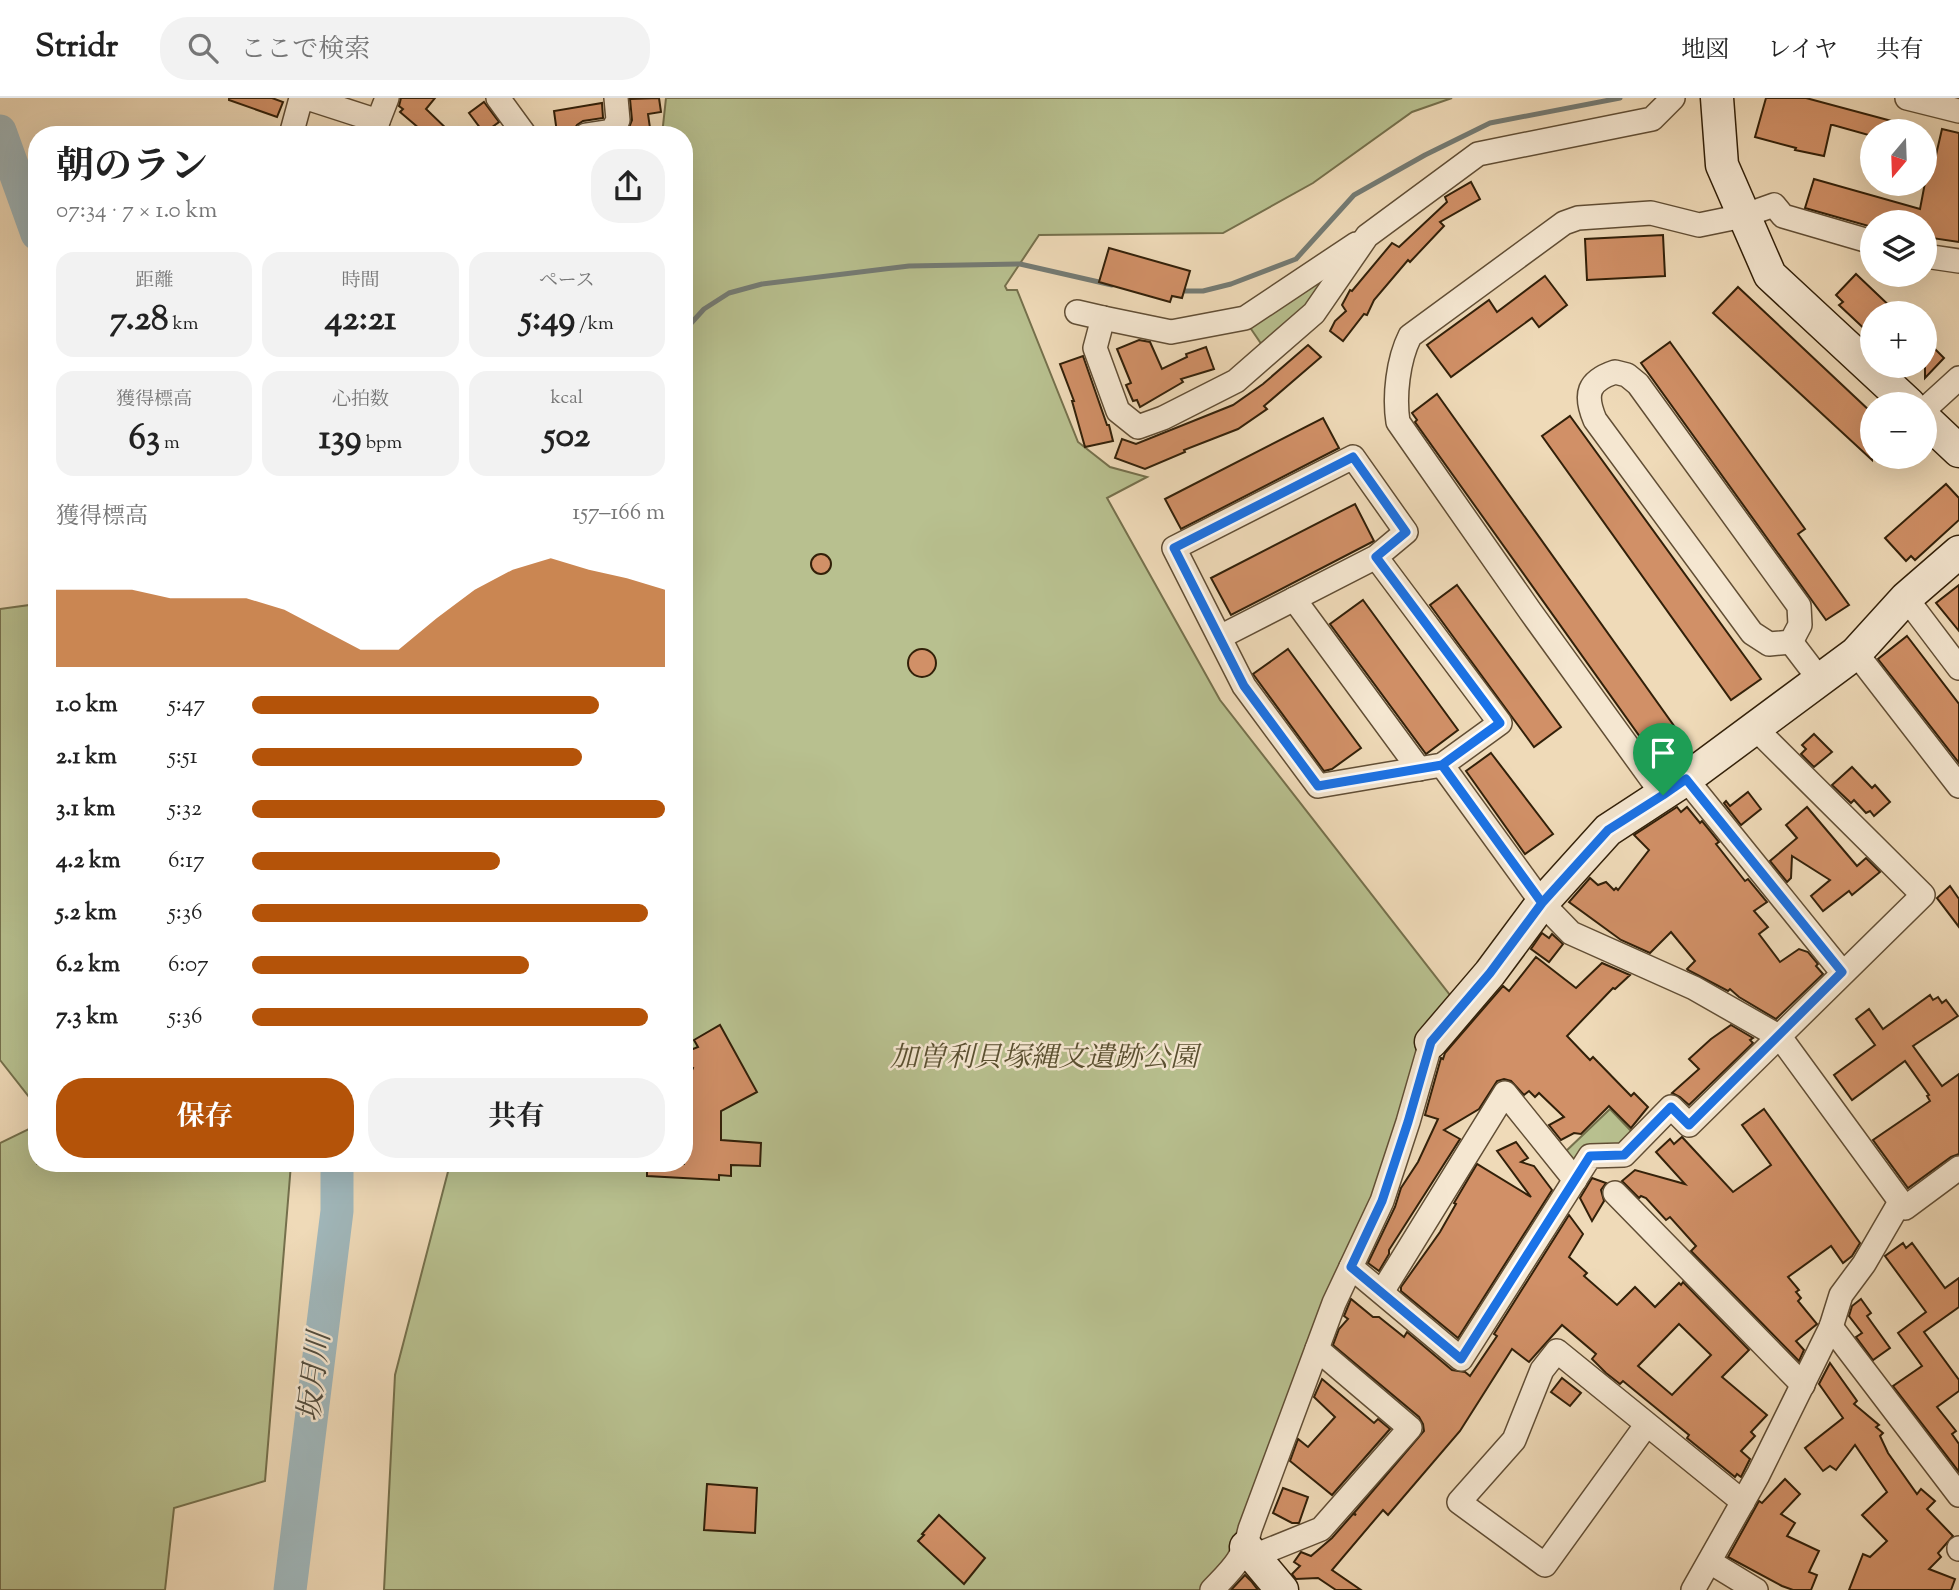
<!DOCTYPE html>
<html lang="ja">
<meta charset="utf-8">
<style>
:root{--surface:#fff;--page:#f2f2f2;--text:#222;--muted:#767676;--line:#e0e0e0;--accent:#b45309}
body{margin:0;font-family:"Sorts Mill Goudy","Noto Serif JP",serif;background:var(--page);color:var(--text);height:100vh;display:flex;flex-direction:column;font-size:26px;white-space:nowrap}
*{box-sizing:border-box;margin:0}
p{font-size:23px;color:var(--muted)}
.icon{flex:none;width:38px;height:38px;fill:none;stroke:currentColor;stroke-width:2;stroke-linecap:round;stroke-linejoin:round}
.map{position:relative;flex:1;overflow:hidden}
.details{position:absolute;left:28px;top:28px;width:665px;height:1046px;display:flex;flex-direction:column;background:var(--surface);border-radius:28px;box-shadow:0 7px 28px #0002}
.details>*{flex:none}
.needle{width:46px;rotate:199deg}
.controls{position:absolute;left:1860px;top:21px;display:grid;gap:14px}
.controls a{display:grid;place-items:center;width:77px;height:77px;border-radius:50%;background:var(--surface);box-shadow:0 7px 28px #0002;font-size:35px}
.pin{position:absolute;display:grid;place-items:center;width:60px;height:60px;color:#fff;margin:-72px -30px;border-radius:50% 50% 50% 0;rotate:-45deg;box-shadow:0 0 7px #0007}
.pin .icon{rotate:45deg}
.round{display:grid;place-items:center;flex:none;width:74px;height:74px;border-radius:28px;background:var(--page)}
.headline{display:flex;align-items:center;justify-content:space-between;height:119px;padding:0 28px}
h1{font-size:38px;font-weight:700;line-height:52px}
.metrics{display:grid;grid-template-columns:repeat(3,1fr);gap:10px;height:119px;padding:7px 28px}
.metrics div{display:grid;align-content:center;border-radius:18px;background:var(--page);text-align:center}
.metrics b{font-size:35px;font-weight:700}
.metrics small{font-size:19px;font-weight:400}
.metrics p{font-size:19px}
.chart{height:196px;padding:14px 28px}
.chart p{display:flex;justify-content:space-between}
.chart svg{width:100%;height:126px;margin-top:7px;fill:var(--accent);opacity:.7}
.cta{display:flex;gap:14px;margin-top:auto;padding:14px 28px}
.cta a{flex:1;height:80px;border-radius:28px;background:var(--accent);color:#fff;font-size:28px;font-weight:700;line-height:80px;text-align:center}
.cta a+a{background:var(--page);color:var(--text)}
ul{padding:0 28px;list-style:none;font-size:23px}
li{display:grid;grid-template-columns:112px 84px 1fr;align-items:center;height:52px}
li i{height:18px;border-radius:9px;background:var(--accent)}
header{display:flex;align-items:center;gap:42px;box-sizing:border-box;height:98px;padding:0 35px;background:var(--surface);border-bottom:2px solid var(--line)}
header strong{font-size:33px}
nav{display:flex;gap:38px;margin-inline-start:auto;font-size:24px}
.search{width:490px;height:63px;background:var(--page);display:flex;align-items:center;gap:18px;box-sizing:border-box;padding:0 24px;border-radius:28px;color:var(--muted);font-size:26px}
.map>svg:first-child{display:block}
.green{fill:#b8c08f;stroke:#75704c;stroke-width:2}
.lines{fill:none;stroke-linecap:round;stroke-linejoin:round}
.stream{stroke:#747b74;stroke-width:5}
.river{stroke:#a0b7bb;stroke-width:33}
.building{fill:#d19067;stroke:#322009;stroke-width:2;fill-rule:evenodd}
.street-casing{stroke:#614e35;stroke-width:26}
.secondary-casing{stroke:#322009;stroke-width:35}
.street{stroke:#f5e7d1;stroke-width:23}
.secondary{stroke:#f5e7d1;stroke-width:32}
.route-casing{stroke:#fff;stroke-width:14}
.route{stroke:#1a73e8;stroke-width:9}
.labels{text-anchor:middle;dominant-baseline:central;stroke-width:5;stroke-linejoin:round;paint-order:stroke}
.park-label{font-size:28px;font-style:italic;fill:#5a5031;stroke:#f5e7d1}
.water-label{font-size:30px;font-style:italic;fill:#534d3e;stroke:#f5e7d1}
</style>
<header>
<strong>Stridr</strong>
<div class="search"><svg class="icon" aria-label="search" viewBox="0 0 24 24"><circle cx="10" cy="10" r="6"/><path d="M15 15l6 6"/></svg>ここで検索</div>
<nav><a>地図</a><a>レイヤ</a><a>共有</a></nav>
</header>
<div class="map">
<svg width="1959" height="1492" viewBox="0 0 1959 1492">
<rect width="100%" height="100%" fill="#efdab8"/>
<filter id="stains"><feTurbulence type="fractalNoise" baseFrequency=".00286" numOctaves="4"/><feColorMatrix values="0 0 0 0 .2 0 0 0 0 .09 0 0 0 0 .02 0 0 0 .5 -.17"/></filter>
<radialGradient id="worn" r=".72"><stop offset=".6" stop-color="#630" stop-opacity="0"/><stop offset="1" stop-color="#630" stop-opacity=".3"/></radialGradient>
<!-- green -->
<g class="green">
<polygon points="666,0 1452,0 1412,14 1313,85 1223,135 1039,137 1005,188 1007,192 1017,192 1078,344 1110,369 1147,379 1107,400 1220,602 1453,901 1404,1019 1238,1454 1203,1492 384,1492 395,1277 450,1066 684,1066 684,37 662,37"/>
<polygon points="1333,177 1304,213 1262,247 1249,228 1282,199"/>
<polygon points="37,506 37,1009 0,962 0,511"/>
<polygon points="1610,1011 1633,1035 1614,1052 1577,1062 1570,1062 1563,1056"/>
<polygon points="37,1027 37,1066 291,1066 265,1383 174,1410 165,1492 0,1492 0,1045"/>
</g>
<g class="lines">
<!-- stream -->
<g class="stream">
<polyline points="1177,193 1203,193 1231,186 1296,161 1354,97 1425,57 1490,25 1620,0"/>
<polyline points="684,233 704,211 729,195 762,186 909,168 1020,166 1112,187"/>
</g>
<!-- river -->
<g class="river">
<polyline points="0,33 37,136"/>
<polyline points="290,1492 337,1113 337,1066"/>
</g>
</g>
<!-- building -->
<g class="building">
<polygon points="229,0 272,0 283,4 277,19 229,2"/>
<polygon points="401,0 435,0 426,11 453,37 427,37 400,14 403,11 399,8"/>
<polygon points="659,0 661,14 648,16 651,37 626,37 632,22 630,1"/>
<polygon points="1766,0 1806,0 1914,29 1913,33 1872,33 1872,38 1833,27 1831,27 1824,58 1795,52 1796,50 1755,39"/>
<polygon points="484,4 499,24 484,35 469,15"/>
<polygon points="602,5 603,20 583,23 577,27 573,33 557,35 554,13"/>
<polygon points="1942,31 1959,35 1959,144 1925,139 1925,124 1872,124 1872,129 1805,110 1814,81 1920,111 1928,69 1933,70"/>
<polygon points="1471,84 1480,101 1440,124 1444,128 1410,164 1408,162 1374,202 1367,217 1364,216 1343,243 1330,233 1335,223 1346,213 1342,207 1350,192 1352,193 1392,145 1399,149 1447,104 1445,99"/>
<polygon points="1663,137 1665,178 1587,182 1585,141"/>
<polygon points="1109,150 1190,173 1182,200 1172,198 1170,204 1099,184"/>
<polygon points="1856,176 1897,215 1872,215 1872,238 1839,207 1843,204 1836,197"/>
<polygon points="1545,178 1567,207 1539,229 1532,220 1451,279 1427,247 1489,202 1497,214"/>
<polygon points="1738,189 1872,315 1872,362 1713,215"/>
<polygon points="1925,241 1944,260 1925,280"/>
<polygon points="1139,242 1150,244 1162,271 1187,259 1186,256 1206,249 1214,271 1181,281 1183,284 1140,309 1137,302 1133,303 1126,287 1131,285 1117,251"/>
<polygon points="1670,244 1805,431 1798,436 1849,507 1826,522 1641,265"/>
<polygon points="1308,247 1321,259 1264,308 1267,311 1238,331 1184,352 1185,354 1145,371 1115,360 1122,341 1136,346 1233,307 1263,286"/>
<polygon points="1083,258 1107,327 1109,327 1113,343 1085,349 1072,303 1074,303 1060,266"/>
<polygon points="1437,296 1687,646 1662,663 1658,658 1653,657 1415,324 1417,322 1412,315"/>
<polygon points="1570,318 1761,581 1731,602 1542,338"/>
<polygon points="1323,320 1339,350 1181,431 1165,401"/>
<polygon points="1946,386 1959,400 1959,422 1915,462 1911,458 1906,463 1885,440"/>
<polygon points="1355,406 1374,443 1231,517 1211,480"/>
<circle cx="821" cy="466" r="10"/>
<polygon points="1457,487 1561,629 1534,649 1430,507"/>
<polygon points="1959,487 1959,533 1936,505"/>
<polygon points="1363,502 1458,632 1426,656 1330,526"/>
<polygon points="1907,538 1959,606 1959,665 1878,561"/>
<polygon points="1288,551 1361,650 1332,671 1324,673 1253,576"/>
<circle cx="922" cy="565" r="14"/>
<polygon points="1814,636 1832,654 1814,669 1801,656 1806,651 1802,647"/>
<polygon points="1491,655 1553,736 1525,756 1466,673"/>
<polygon points="1852,669 1872,690 1875,687 1890,704 1874,718 1870,713 1866,715 1854,702 1851,705 1832,687"/>
<polygon points="1748,694 1761,711 1741,727 1724,705 1726,703 1730,708"/>
<polygon points="1677,709 1681,714 1687,709 1700,725 1702,723 1719,744 1716,746 1745,783 1748,781 1767,804 1754,813 1768,829 1759,836 1780,864 1799,851 1808,854 1818,866 1816,868 1823,876 1776,921 1739,899 1730,891 1728,893 1688,872 1687,871 1695,863 1671,834 1650,855 1621,842 1569,804 1590,780 1598,787 1606,784 1614,792 1616,790 1618,792 1649,752 1634,737"/>
<polygon points="1807,709 1857,768 1866,760 1880,774 1852,797 1849,793 1823,813 1811,798 1830,782 1792,758 1791,780 1787,784 1770,763 1797,740 1786,727"/>
<polygon points="1950,788 1959,801 1959,829 1937,800"/>
<polygon points="1542,835 1549,840 1552,836 1563,846 1549,864 1531,851"/>
<polygon points="1536,859 1576,890 1602,865 1630,877 1615,891 1613,890 1567,938 1590,962 1593,959 1631,998 1634,995 1648,1009 1631,1030 1609,1008 1581,1036 1574,1035 1561,1042 1549,1027 1564,1019 1539,995 1535,999 1529,993 1524,997 1511,983 1504,981 1497,983 1479,1011 1444,1032 1460,1041 1389,1152 1389,1156 1379,1173 1368,1165 1395,1109 1401,1090 1418,1064 1438,1021 1425,1017 1441,960 1443,961 1445,955 1503,888 1509,893"/>
<polygon points="1930,897 1933,902 1938,899 1942,905 1946,902 1958,918 1913,948 1942,988 1959,976 1959,1056 1951,1059 1908,1090 1873,1042 1930,1003 1927,998 1929,997 1905,963 1852,1002 1834,977 1875,947 1856,921 1869,911 1883,931"/>
<polygon points="720,927 757,994 721,1013 721,1042 761,1045 760,1068 731,1067 731,1078 719,1077 719,1082 647,1078 647,1066 684,1066 684,990 693,970 684,965 684,962 688,953 698,949 694,942"/>
<polygon points="1731,927 1753,940 1750,942 1753,945 1689,1007 1680,999 1672,995 1699,971 1689,961 1711,941"/>
<polygon points="1764,1011 1860,1145 1852,1158 1843,1165 1831,1148 1788,1179 1799,1192 1796,1194 1801,1200 1798,1203 1817,1226 1796,1243 1804,1252 1799,1263 1691,1153 1696,1148 1670,1119 1666,1122 1646,1100 1641,1098 1639,1100 1622,1083 1635,1072 1685,1086 1656,1054 1670,1041 1674,1046 1682,1039 1733,1094 1771,1067 1742,1027"/>
<polygon points="1516,1044 1528,1060 1521,1064 1534,1068 1552,1092 1458,1240 1401,1193 1401,1189 1440,1134 1456,1106 1454,1105 1477,1066 1531,1099 1497,1053"/>
<polygon points="1592,1080 1606,1085 1601,1092 1604,1103 1592,1123 1580,1100"/>
<path d="M1569,1117l14,19 -14,23 18,16 -3,3 33,29 18,-18 20,20 24,-24 2,2 2,-3 66,68 -27,27 45,38 -16,17 4,4 -14,15 9,8 -9,18 -4,-3 -2,3 -48,-39 2,-3 -66,-54 -3,3 -14,-11 -14,-14 4,-5 -34,-29 -33,37 -17,-13 -52,82 -72,84 -5,-5 -51,60 29,20h-25l-18,-12 -22,1 -4,-5 8,-8 -6,-4 7,-10 10,4 21,-18 21,-24 3,1 -2,-2 70,-82 -1,-7 -4,-7 -86,-72 6,-16 9,-10 -4,-3 7,-17 22,18h6l25,20 3,-5 45,38 13,2 5,4 27,-40 -3,-2zM1679,1226l32,31 -39,40 -34,-29z"/>
<polygon points="1903,1145 1906,1150 1912,1145 1945,1190 1959,1180 1959,1209 1924,1234 1959,1282 1959,1293 1937,1309 1956,1333 1952,1336 1959,1346 1959,1374 1893,1288 1922,1268 1898,1235 1926,1214 1885,1158"/>
<polygon points="1861,1201 1871,1215 1867,1218 1890,1250 1873,1262 1856,1239 1862,1235 1849,1218 1852,1208"/>
<polygon points="1830,1265 1857,1303 1854,1306 1879,1327 1876,1329 1883,1335 1880,1338 1888,1355 1917,1396 1921,1391 1935,1403 1927,1411 1953,1438 1938,1455 1941,1459 1929,1471 1955,1481 1951,1492 1849,1492 1863,1456 1870,1459 1887,1443 1862,1417 1887,1394 1855,1347 1836,1372 1830,1368 1823,1373 1805,1350 1843,1320 1819,1286"/>
<polygon points="1562,1280 1581,1295 1570,1308 1551,1294"/>
<polygon points="1322,1281 1374,1325 1378,1321 1390,1331 1332,1397 1290,1363 1298,1341 1308,1349 1335,1319 1314,1299"/>
<polygon points="1785,1381 1800,1396 1781,1416 1795,1425 1787,1438 1819,1453 1809,1474 1817,1477 1811,1492 1793,1492 1782,1488 1728,1459 1759,1403 1762,1405"/>
<polygon points="707,1386 757,1390 755,1435 704,1432"/>
<polygon points="1283,1390 1308,1399 1299,1425 1292,1425 1273,1415"/>
<polygon points="939,1417 985,1460 964,1486 918,1443 924,1437 922,1436"/>
<polygon points="1245,1477 1251,1483 1258,1492 1231,1492"/>
</g>
<g class="lines">
<!-- street casing -->
<g class="street-casing">
<g id="street">
<polyline points="498,0 525,37"/>
<polyline points="1907,0 1959,13"/>
<polyline points="373,36 387,0"/>
<polyline points="291,37 300,4 310,1 378,23"/>
<polyline points="586,37 612,33 618,22 616,0"/>
<polyline points="1925,158 1959,163"/>
<polyline points="1077,214 1103,220 1095,250 1118,313 1138,329 1163,320 1236,283 1314,215 1367,138 1478,56 1652,21 1673,0"/>
<polyline points="1103,220 1171,234 1245,220 1356,146"/>
<path d="M1615,274l12,3 11,9 161,222 1,19 -9,17 -22,2 -17,-11 -157,-213c-11,-26 -7,-39 20,-48z"/>
<polyline points="1925,311 1959,280"/>
<polyline points="1906,500 1959,570"/>
<polyline points="1294,501 1419,671"/>
<polyline points="1220,539 1376,459 1406,434 1353,359 1174,450 1244,588 1318,688 1442,667 1500,625 1376,459"/>
<polyline points="1791,544 1820,582"/>
<polyline points="1856,555 1959,688"/>
<polyline points="1442,667 1542,805 1571,835 1694,890 1780,939 1905,1110 1959,1070"/>
<polyline points="1686,681 1842,874"/>
<path d="M1663,697l-133,-184 -132,-189c-4,-26 0,-62 12,-86l154,-113 14,-5 73,-5 48,12 44,-9 31,-11 9,11 89,26"/>
<polyline points="1615,1095 1803,1287"/>
<polyline points="1351,1169 1461,1261 1590,1058 1624,1057 1671,1009 1689,1027 1923,797 1756,631"/>
<polyline points="1382,1194 1505,995 1575,1082"/>
<polyline points="1831,1229 1959,1397"/>
<polyline points="1647,1326 1545,1467 1459,1404 1514,1342 1542,1272 1557,1253 1743,1404"/>
<polyline points="1959,1450 1959,1451"/>
<polyline points="1254,1458 1321,1431 1410,1330 1317,1251"/>
<polyline points="1710,1464 1756,1492"/>
<path d="M1212,1492c21,-22 31,-30 38,-61l84,-226 48,-102 26,-79 23,-80"/>
<polyline points="1693,1492 1758,1377 1831,1229 1841,1197 1864,1166 1900,1104"/>
</g>
</g>
<!-- secondary casing -->
<g class="secondary-casing">
<g id="secondary">
<polyline points="1717,0 1722,67 1770,177 1909,306"/>
<polyline points="1925,321 1959,353"/>
<polyline points="1431,944 1490,875 1542,805 1608,732 1686,681 1856,555 1906,500 1959,454"/>
<polyline points="1246,1449 1282,1492"/>
</g>
</g>
<!-- street -->
<use href="#street" class="street"/>
<!-- secondary -->
<use href="#secondary" class="secondary"/>
</g>
<g class="lines">
<!-- route casing -->
<g class="route-casing">
<polyline id="route" points="1663,697 1608,732 1542,805 1442,667 1318,688 1244,588 1174,450 1353,359 1406,434 1376,459 1500,625 1442,667 1542,805 1490,875 1431,944 1408,1024 1382,1103 1351,1169 1461,1261 1590,1058 1624,1057 1671,1009 1689,1027 1842,874 1686,681 1663,697"/>
</g>
<!-- route -->
<use href="#route" class="route"/>
</g>
<g class="labels">
<!-- park labels -->
<g class="park-label">
<text x="1044" y="961">加曽利貝塚縄文遺跡公園</text>
</g>
<!-- water labels -->
<g class="water-label">
<text transform="translate(316 1279) rotate(-83)">坂月川</text>
</g>
</g>
<rect width="100%" height="100%" filter="url(#stains)"/>
<rect width="100%" height="100%" fill="url(#worn)"/>
</svg>
<div class="controls">
<a><svg class="needle" viewBox="-14 -14 28 28"><path d="M0-13l5 13h-10z" fill="#e53935"/><path d="M0 13l5-13h-10z" fill="#767676"/></svg></a>
<a><svg class="icon" aria-label="layers" viewBox="0 0 24 24"><path d="M12 4l9 5-9 5-9-5zM3 14l9 5 9-5"/></svg></a>
<a>+</a>
<a>−</a>
</div>
<div class="pin" style="left:1663px;top:697px;background:#1e9e55"><svg class="icon" aria-label="arrive" viewBox="0 0 24 24"><path d="M6 21V4h12l-3 4 3 4H6"/></svg></div>
<section class="details">
<div class="headline"><div><h1>朝のラン</h1><p>07:34 · 7 × 1.0 km</p></div><a class="round"><svg class="icon" aria-label="share" viewBox="0 0 24 24"><path d="M12 15V3M7 8l5-5 5 5M5 13v7h14v-7"/></svg></a></div>
<div class="metrics">
<div><p>距離</p><b>7.28<small> km</small></b></div>
<div><p>時間</p><b>42:21</b></div>
<div><p>ペース</p><b>5:49<small> /km</small></b></div>
</div>
<div class="metrics">
<div><p>獲得標高</p><b>63<small> m</small></b></div>
<div><p>心拍数</p><b>139<small> bpm</small></b></div>
<div><p>kcal</p><b>502</b></div>
</div>
<div class="chart"><p><span>獲得標高</span>157–166 m</p>
<svg viewBox="0 0 160 44" preserveAspectRatio="none"><path d="M0 44V17L10 17L20 17L30 20L40 20L50 20L60 24L70 31L80 38L90 38L100 27L110 17L120 10L130 6L140 10L150 13L160 17V44z"/></svg>
</div>
<ul>
<li><b>1.0 km</b>5:47<i style="width:84%"></i></li>
<li><b>2.1 km</b>5:51<i style="width:80%"></i></li>
<li><b>3.1 km</b>5:32<i style="width:100%"></i></li>
<li><b>4.2 km</b>6:17<i style="width:60%"></i></li>
<li><b>5.2 km</b>5:36<i style="width:96%"></i></li>
<li><b>6.2 km</b>6:07<i style="width:67%"></i></li>
<li><b>7.3 km</b>5:36<i style="width:96%"></i></li>
</ul>
<div class="cta"><a>保存</a><a>共有</a></div>
</section>
</div>
